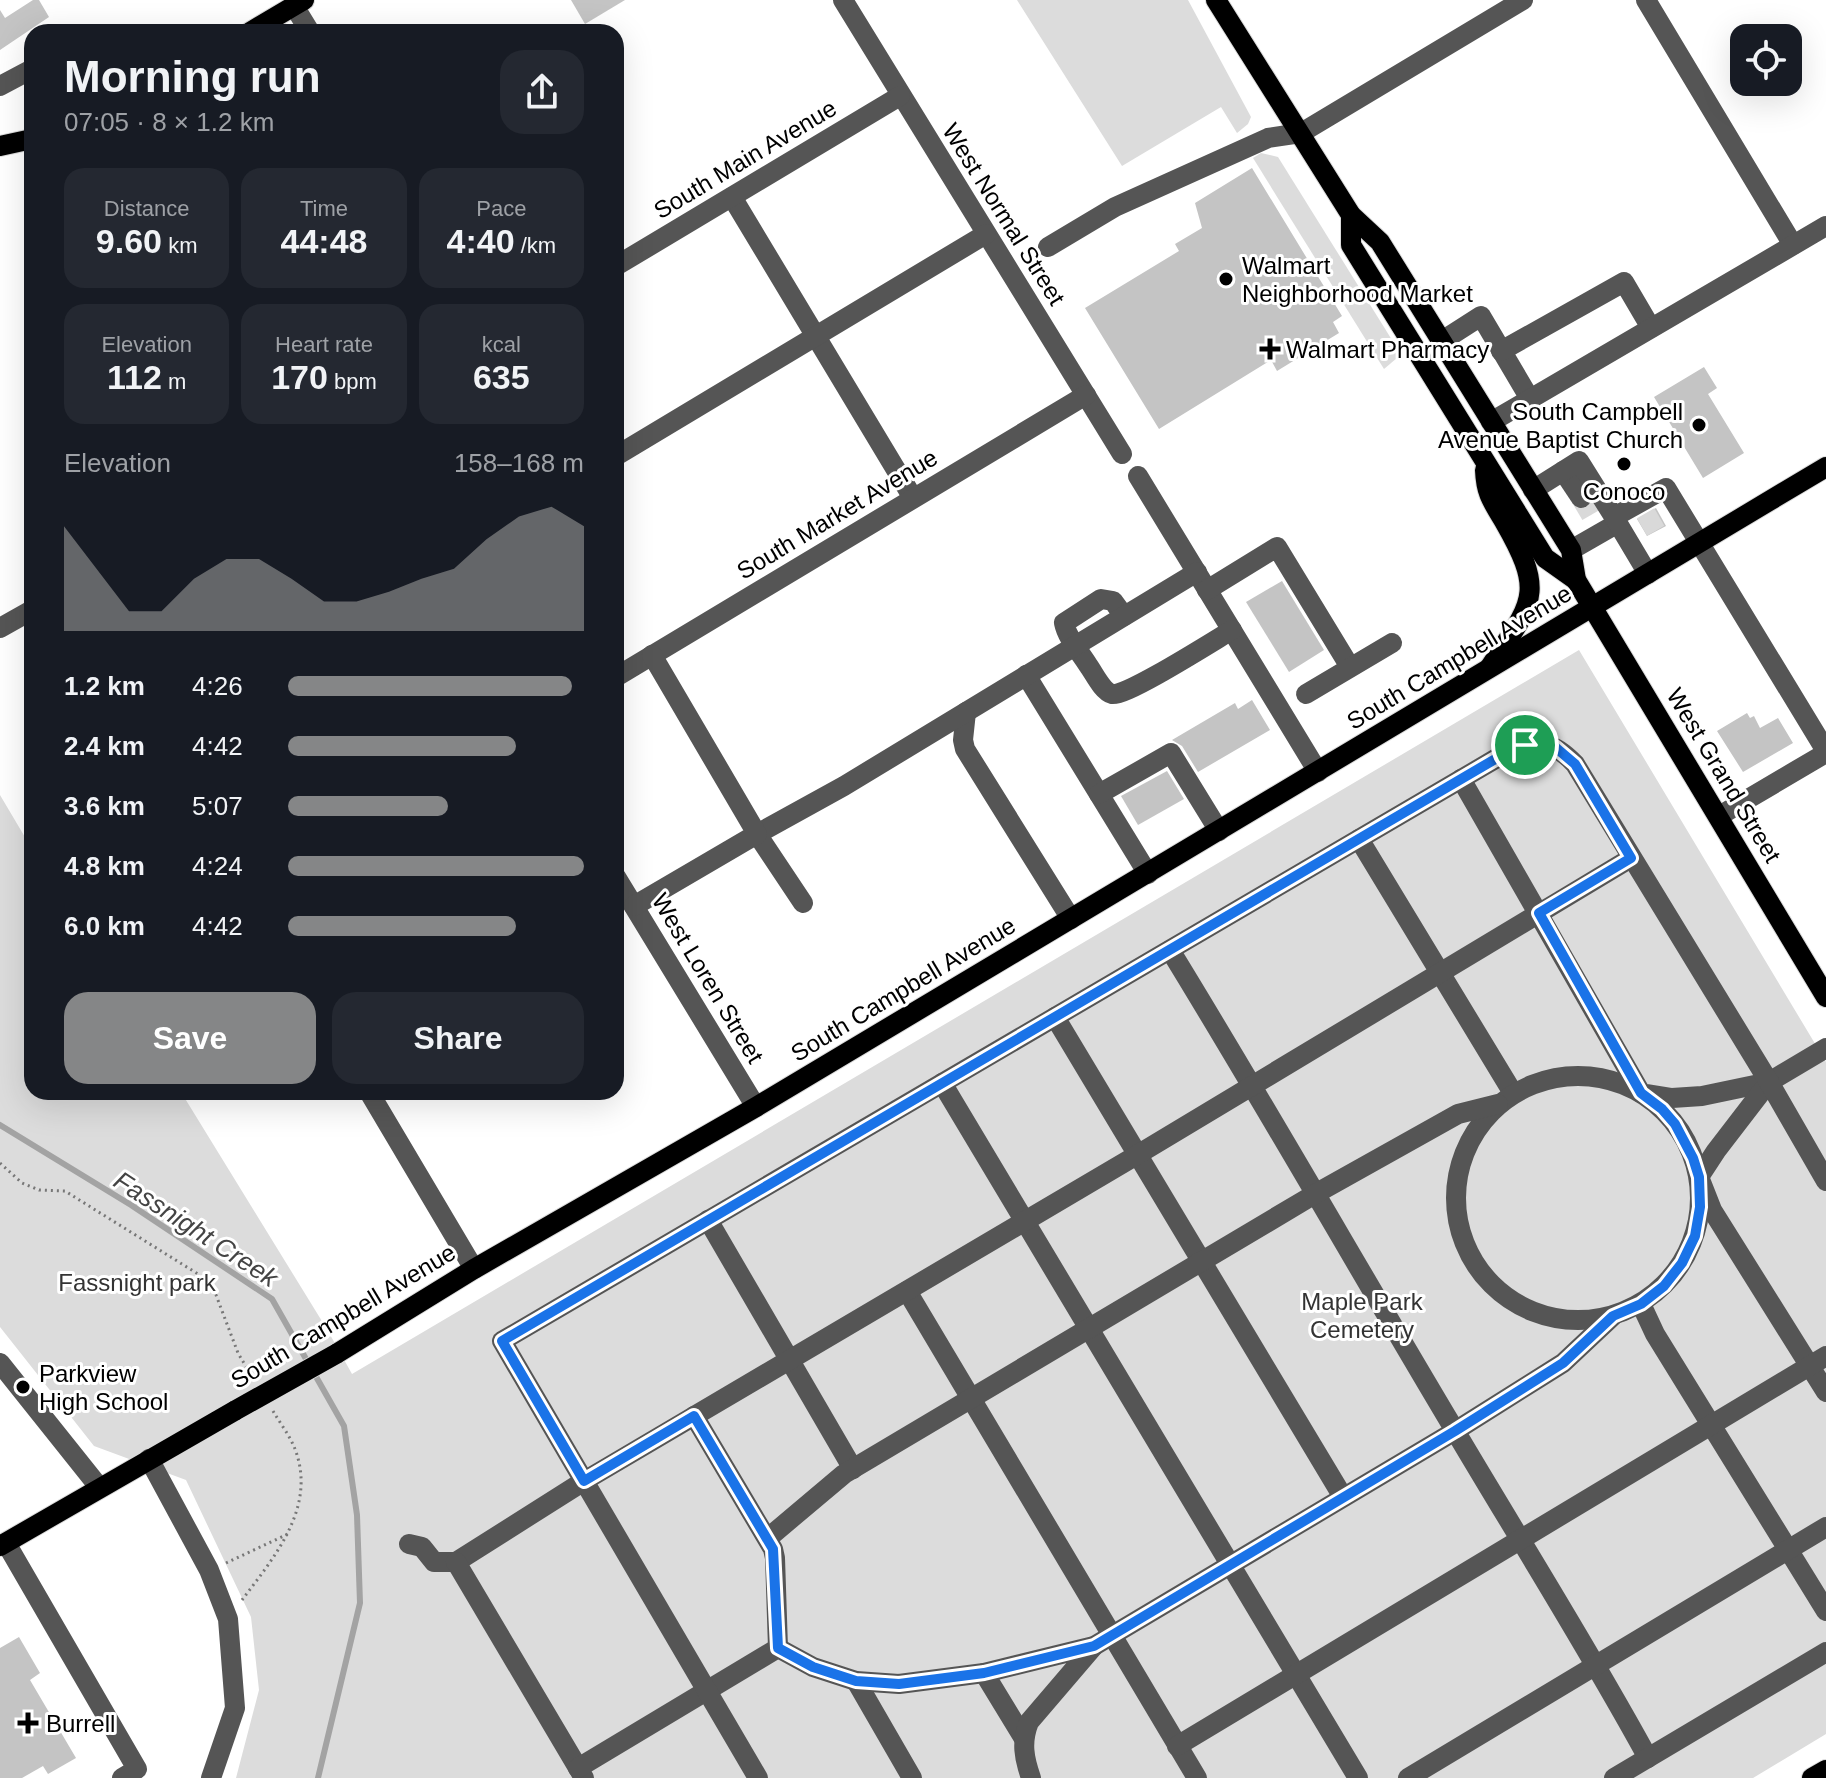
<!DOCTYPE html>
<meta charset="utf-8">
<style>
:root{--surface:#171b24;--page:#242831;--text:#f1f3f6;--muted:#9ea1a6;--accent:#858687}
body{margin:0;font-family:Helvetica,sans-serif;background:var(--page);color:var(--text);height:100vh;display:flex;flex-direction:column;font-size:30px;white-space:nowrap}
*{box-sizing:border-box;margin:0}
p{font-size:26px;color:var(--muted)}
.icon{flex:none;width:44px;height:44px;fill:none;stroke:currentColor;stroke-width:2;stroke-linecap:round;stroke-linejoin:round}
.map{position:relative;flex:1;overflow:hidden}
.side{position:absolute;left:24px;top:24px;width:600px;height:1076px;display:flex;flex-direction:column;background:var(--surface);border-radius:24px;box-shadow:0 8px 32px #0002}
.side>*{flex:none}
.fabs{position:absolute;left:1730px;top:24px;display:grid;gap:16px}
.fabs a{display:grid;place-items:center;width:72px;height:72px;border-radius:16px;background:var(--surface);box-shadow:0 8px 32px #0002;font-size:40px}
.pin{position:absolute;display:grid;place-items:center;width:68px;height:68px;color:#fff;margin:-34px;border:4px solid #fff;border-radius:50%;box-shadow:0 2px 8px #0007}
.round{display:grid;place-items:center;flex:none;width:84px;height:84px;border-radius:24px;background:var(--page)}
.headline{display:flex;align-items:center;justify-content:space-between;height:136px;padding:0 40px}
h1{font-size:44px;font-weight:800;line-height:60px}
.stats{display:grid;grid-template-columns:repeat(3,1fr);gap:12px;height:136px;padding:8px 40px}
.stats div{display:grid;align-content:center;border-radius:20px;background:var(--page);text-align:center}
.stats b{font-size:34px;font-weight:800}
.stats small{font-size:22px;font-weight:400}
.stats p{font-size:22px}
.chart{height:224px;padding:16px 40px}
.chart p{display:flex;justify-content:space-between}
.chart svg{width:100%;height:144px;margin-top:8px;fill:var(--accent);opacity:.7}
.cta{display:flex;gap:16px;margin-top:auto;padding:16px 40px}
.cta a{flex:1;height:92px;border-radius:24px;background:var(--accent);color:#fff;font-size:32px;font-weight:800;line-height:92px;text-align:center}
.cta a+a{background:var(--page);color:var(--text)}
ul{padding:0 40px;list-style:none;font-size:26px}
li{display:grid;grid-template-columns:128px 96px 1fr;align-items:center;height:60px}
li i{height:20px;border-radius:10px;background:var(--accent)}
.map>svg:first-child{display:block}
.green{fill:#dcdcdc}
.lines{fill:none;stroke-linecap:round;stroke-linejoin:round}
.stream{stroke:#a3a3a3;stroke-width:6}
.building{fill:#c4c4c4}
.minor-tunnel{stroke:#d9d9d9;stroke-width:20;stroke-dasharray:20 10;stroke-linecap:butt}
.major-casing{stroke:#dbdbdb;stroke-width:22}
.path{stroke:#777;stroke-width:3;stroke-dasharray:2 4;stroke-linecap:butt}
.minor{stroke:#555;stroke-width:20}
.major{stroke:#000;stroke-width:20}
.major-bridge-casing{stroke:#dbdbdb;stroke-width:22;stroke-linecap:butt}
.major-bridge{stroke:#000;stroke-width:20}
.route-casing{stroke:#fff;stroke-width:16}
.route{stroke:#1a73e8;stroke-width:10}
.poi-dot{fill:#000;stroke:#fff;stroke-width:3}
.labels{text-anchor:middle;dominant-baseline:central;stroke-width:6;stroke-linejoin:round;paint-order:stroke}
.street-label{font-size:24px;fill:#000;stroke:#fff}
.poi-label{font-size:24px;fill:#000;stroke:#fff;text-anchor:start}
.park-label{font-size:24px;fill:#333;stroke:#fff}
.water-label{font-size:26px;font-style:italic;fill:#444;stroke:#fff}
</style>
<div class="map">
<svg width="1826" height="1778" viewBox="0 0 1826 1778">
<rect width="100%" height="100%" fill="#fff"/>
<!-- green -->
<g class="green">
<polygon points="1017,0 1188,0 1251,117 1248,124 1237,133 1221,107 1122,166"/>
<polygon points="1261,153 1278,157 1397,348 1397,358 1384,369 1253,158"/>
<polygon points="1579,650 1826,1062 1826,1734 1753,1778 236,1778 259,1690 251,1617 186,1480 94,1446 0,1327 0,795 32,849 32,1092 181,1092 328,1331 352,1374"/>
</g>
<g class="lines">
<!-- stream -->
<polyline class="stream" points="0,1125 131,1205 272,1299 344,1426 357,1515 360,1603 318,1778"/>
</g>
<!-- building -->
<g class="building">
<polygon points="33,0 39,0 49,17 0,50 0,10 5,18"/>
<polygon points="571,0 625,0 585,24"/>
<polygon points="1252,168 1342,316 1333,322 1339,333 1277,371 1271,360 1159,429 1085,308 1179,251 1175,244 1202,228 1195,203"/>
<polygon points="1704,367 1717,388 1708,394 1744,453 1703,478 1654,397"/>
<polygon points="1656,508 1666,526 1647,536 1637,519"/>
<polygon points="1282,581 1324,650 1289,672 1246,602"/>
<polygon points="1252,700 1270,730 1198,772 1182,746 1172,740 1235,703 1238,709"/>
<polygon points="1747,713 1750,718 1754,716 1760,728 1778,718 1793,743 1743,772 1717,731"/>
<polygon points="1167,771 1184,799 1138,825 1121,796"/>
<polygon points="19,1637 40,1673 30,1680 76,1758 48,1774 43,1766 22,1778 0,1778 0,1648"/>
</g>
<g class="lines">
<!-- minor-tunnel -->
<g class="minor-tunnel">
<polyline points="1581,498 1591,515"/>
<polyline points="1642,527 1661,516"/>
</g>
<!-- major casing -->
<g class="major-casing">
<g id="major">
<polyline points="1216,0 1351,215 1380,242 1571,550 1576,580 1826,997"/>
<polyline points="250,32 304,0"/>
<polyline points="0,146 32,139"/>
<polyline points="1351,215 1351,245 1545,558 1576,580"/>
<path d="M1485,470c1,24 7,31 19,51 42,73 29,80 -14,146"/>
<polyline points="336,1354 474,1269 756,1107 1826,467"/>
<polyline points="0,1546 236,1410"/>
<polyline points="1812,1778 1826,1770"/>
</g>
</g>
<!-- path -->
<g class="path">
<polyline points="0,1163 22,1183 39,1190 65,1191 198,1274 216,1295 238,1353 252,1377"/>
<polyline points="226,1563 288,1534"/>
<path d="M242,1600c33,-44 75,-93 53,-151 -5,-13 -15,-26 -22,-38"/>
</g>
<!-- minor -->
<g class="minor">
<polyline points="843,0 1122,454"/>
<polyline points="1646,0 1793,245"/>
<polyline points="294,6 310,32"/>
<polyline points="0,86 32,69"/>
<polyline points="732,197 913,498"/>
<polyline points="1048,247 1115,207 1268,138 1301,133 1523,0"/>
<polyline points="616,266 900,96"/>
<polyline points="1442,341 1481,316 1530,399"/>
<polyline points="1501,351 1624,282 1651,328"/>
<polyline points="1491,422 1826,226"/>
<polyline points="616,456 986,234"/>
<polyline points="1563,471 1581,498"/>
<polyline points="1138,476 1318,772"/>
<polyline points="1533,490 1579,461 1614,517"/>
<polyline points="1571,550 1618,523"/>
<polyline points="1648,574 1614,517 1666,488 1826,751"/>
<polyline points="1207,590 1277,547 1350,667"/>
<path d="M1124,616l-11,-15 -12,-2 -37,24c3,15 16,29 24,42 6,8 14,26 24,29 12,4 103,-54 120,-64"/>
<polyline points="0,628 32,610"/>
<polyline points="1026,675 1148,874"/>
<polyline points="616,677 1086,395"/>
<polyline points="1306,694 1392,643"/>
<polyline points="966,712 963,740 965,749 1071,919"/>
<polyline points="1461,779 1641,1093 1672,1098 1702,1096 1769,1082 1826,1048"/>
<polyline points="1099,794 1171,753 1219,831"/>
<polyline points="1719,816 1826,753"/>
<polyline points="1359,839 1513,1093"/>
<polyline points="616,877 756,1107"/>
<polyline points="803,903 757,834 844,786 1197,572"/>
<polyline points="634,906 757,834 652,655"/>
<path d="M1170,950c97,158 189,320 284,479 65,110 133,217 194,329"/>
<polyline points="1055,1017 1343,1497"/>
<circle cx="1578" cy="1198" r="122"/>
<polyline points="1769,1082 1716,1151 1699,1177 1712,1210 1826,1392"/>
<polyline points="942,1083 1358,1778"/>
<polyline points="369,1092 474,1269"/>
<polyline points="708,1220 853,1469"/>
<polyline points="907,1291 1197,1778"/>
<polyline points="1641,1304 1655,1334 1826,1611"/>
<polyline points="0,1363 99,1487"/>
<polyline points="694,1416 773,1549 775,1558 778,1648"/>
<polyline points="149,1459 209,1570 228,1619 235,1708 211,1778"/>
<polyline points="768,1538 844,1474 1315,1194 1458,1114 1498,1104"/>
<polyline points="6,1543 137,1769 122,1778"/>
<polyline points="409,1544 422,1547 434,1562 456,1562 584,1481 1137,1155 1631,858"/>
<polyline points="456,1562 584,1778"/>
<polyline points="778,1648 813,1667 856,1681 899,1684 984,1673 1094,1646 1455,1431 1563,1363 1613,1316"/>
<polyline points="984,1673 1023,1737"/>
<polyline points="856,1681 912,1778"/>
<polyline points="1177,1746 1826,1356"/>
<polyline points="578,1768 778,1648"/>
<path d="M758,1778l-256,-437 1007,-590c30,-11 43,-11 66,13l194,318 57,99"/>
<path d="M1031,1778c-7,-20 -10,-36 -2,-56l65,-76"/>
<polyline points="1408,1778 1826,1527"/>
<polyline points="1614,1778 1826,1652"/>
</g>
<!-- major -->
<use href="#major" class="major"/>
<!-- major-bridge casing -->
<g class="major-bridge-casing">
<polyline id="major-bridge" points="236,1410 336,1354"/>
</g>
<!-- major-bridge -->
<use href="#major-bridge" class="major-bridge"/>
</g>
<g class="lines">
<!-- route casing -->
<g class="route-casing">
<polygon id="route" points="1535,743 1555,747 1575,764 1631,858 1539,913 1641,1093 1662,1109 1675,1124 1693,1158 1699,1177 1700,1207 1695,1236 1682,1263 1664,1286 1641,1304 1613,1316 1563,1363 1455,1431 1094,1646 984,1673 899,1684 856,1681 813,1667 778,1648 773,1549 694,1416 584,1481 502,1341 1509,751"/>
</g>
<!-- route -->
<use href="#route" class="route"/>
</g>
<!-- markers -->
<g class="poi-dot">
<circle cx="1226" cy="279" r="8"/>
<path d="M1266 337h8v8h8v8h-8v8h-8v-8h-8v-8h8z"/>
<circle cx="1699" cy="425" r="8"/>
<circle cx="1624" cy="464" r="8"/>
<circle cx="23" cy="1387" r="8"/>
<path d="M24 1711h8v8h8v8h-8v8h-8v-8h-8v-8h8z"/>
</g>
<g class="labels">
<!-- street labels -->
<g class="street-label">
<text transform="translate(745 159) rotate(-31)">South Main Avenue</text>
<text transform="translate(1004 214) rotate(58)">West Normal Street</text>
<text transform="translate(837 514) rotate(-31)">South Market Avenue</text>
<text transform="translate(1459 657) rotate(-31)">South Campbell Avenue</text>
<text transform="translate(1724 775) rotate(59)">West Grand Street</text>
<text transform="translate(708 978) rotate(59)">West Loren Street</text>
<text transform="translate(903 989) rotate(-31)">South Campbell Avenue</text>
<text transform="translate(343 1316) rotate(-31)">South Campbell Avenue</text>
</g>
<!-- poi labels -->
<g class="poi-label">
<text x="1242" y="265">Walmart<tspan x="1242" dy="28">Neighborhood Market</tspan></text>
<text x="1286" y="349">Walmart Pharmacy</text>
<text x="1683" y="411" text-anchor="end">South Campbell<tspan x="1683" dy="28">Avenue Baptist Church</tspan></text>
<text x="1624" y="491" text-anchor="middle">Conoco</text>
<text x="39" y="1373">Parkview<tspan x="39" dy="28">High School</tspan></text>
<text x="46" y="1723">Burrell</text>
</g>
<!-- park labels -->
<g class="park-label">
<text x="137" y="1282">Fassnight park</text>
<text x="1362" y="1301">Maple Park<tspan x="1362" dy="28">Cemetery</tspan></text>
</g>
<!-- water labels -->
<g class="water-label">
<text transform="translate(196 1229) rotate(33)">Fassnight Creek</text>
</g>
</g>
</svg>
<div class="fabs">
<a><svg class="icon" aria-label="locate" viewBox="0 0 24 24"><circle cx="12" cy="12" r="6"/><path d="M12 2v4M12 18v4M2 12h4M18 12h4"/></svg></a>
</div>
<div class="pin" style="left:1525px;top:745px;background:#1e9e55"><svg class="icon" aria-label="arrive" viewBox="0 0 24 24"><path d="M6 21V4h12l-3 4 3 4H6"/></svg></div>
<section class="side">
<div class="headline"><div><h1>Morning run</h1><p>07:05 · 8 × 1.2 km</p></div><a class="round"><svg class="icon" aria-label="share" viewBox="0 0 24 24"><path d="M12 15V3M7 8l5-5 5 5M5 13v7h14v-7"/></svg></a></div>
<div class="stats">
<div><p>Distance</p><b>9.60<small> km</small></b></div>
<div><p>Time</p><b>44:48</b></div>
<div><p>Pace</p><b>4:40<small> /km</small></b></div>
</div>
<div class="stats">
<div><p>Elevation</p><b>112<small> m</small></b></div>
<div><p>Heart rate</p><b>170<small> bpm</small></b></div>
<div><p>kcal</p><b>635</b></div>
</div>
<div class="chart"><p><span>Elevation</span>158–168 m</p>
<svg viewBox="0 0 160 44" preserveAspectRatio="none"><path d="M0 44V12L10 25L20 38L30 38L40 28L50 22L60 22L70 28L80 35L90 35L100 32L110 28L120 25L130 16L140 9L150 6L160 12V44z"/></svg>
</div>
<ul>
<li><b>1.2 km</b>4:26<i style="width:96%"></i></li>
<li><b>2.4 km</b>4:42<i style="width:77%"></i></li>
<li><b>3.6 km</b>5:07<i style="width:54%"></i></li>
<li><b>4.8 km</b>4:24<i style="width:100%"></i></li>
<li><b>6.0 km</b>4:42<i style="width:77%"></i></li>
</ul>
<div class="cta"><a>Save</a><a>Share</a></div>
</section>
</div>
